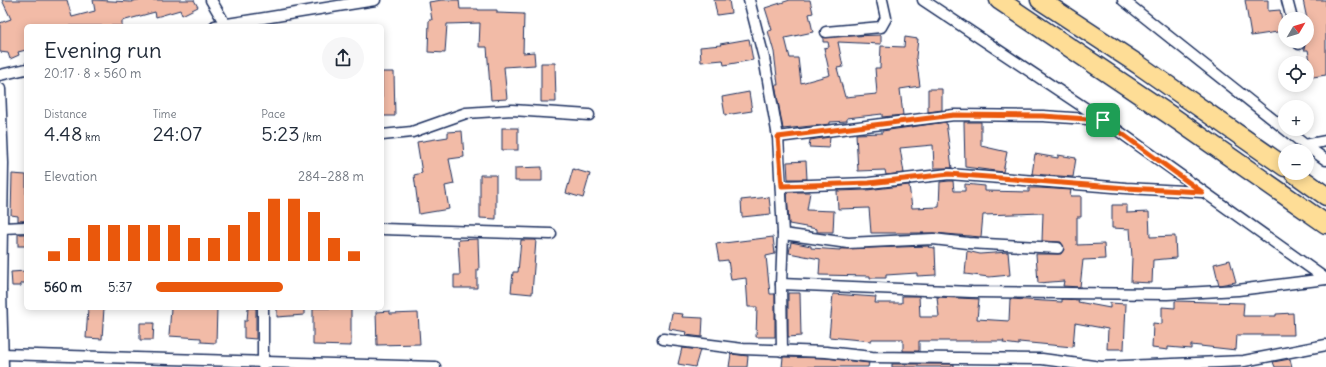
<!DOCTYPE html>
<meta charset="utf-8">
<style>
:root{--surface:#fff;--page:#f6f6f7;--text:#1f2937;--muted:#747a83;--accent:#ea580c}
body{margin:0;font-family:Delius,sans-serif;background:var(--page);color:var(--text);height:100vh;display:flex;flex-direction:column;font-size:15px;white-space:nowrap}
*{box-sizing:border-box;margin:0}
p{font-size:13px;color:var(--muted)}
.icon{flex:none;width:22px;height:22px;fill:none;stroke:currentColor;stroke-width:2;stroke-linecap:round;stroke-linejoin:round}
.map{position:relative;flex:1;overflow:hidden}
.details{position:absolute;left:24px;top:24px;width:360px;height:286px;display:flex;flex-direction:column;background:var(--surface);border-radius:6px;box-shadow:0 2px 10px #0003}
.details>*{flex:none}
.needle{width:26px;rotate:52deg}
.fabs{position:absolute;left:1278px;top:12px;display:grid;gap:8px}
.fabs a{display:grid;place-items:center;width:36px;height:36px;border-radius:50%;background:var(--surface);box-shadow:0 2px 10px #0003;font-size:20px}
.pin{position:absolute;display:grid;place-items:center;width:34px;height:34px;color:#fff;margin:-17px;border-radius:8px;box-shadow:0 2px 6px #0006}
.round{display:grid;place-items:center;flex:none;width:42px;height:42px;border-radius:21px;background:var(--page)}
.overview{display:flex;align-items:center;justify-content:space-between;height:68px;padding:0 20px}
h1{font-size:22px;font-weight:600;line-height:30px}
.figures{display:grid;grid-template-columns:repeat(3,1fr);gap:6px;height:68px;padding:4px 20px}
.figures div{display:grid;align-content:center}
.figures b{font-size:20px;font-weight:600}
.figures small{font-size:11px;font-weight:400}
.figures p{font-size:11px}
.chart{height:112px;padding:8px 20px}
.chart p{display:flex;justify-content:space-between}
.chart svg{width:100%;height:72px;margin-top:4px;stroke:var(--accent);stroke-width:6}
ul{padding:0 20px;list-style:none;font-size:13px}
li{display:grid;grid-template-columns:64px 48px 1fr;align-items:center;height:30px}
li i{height:10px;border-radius:5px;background:var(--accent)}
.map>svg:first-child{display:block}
.building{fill:#f2bba7;stroke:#1b2f5e}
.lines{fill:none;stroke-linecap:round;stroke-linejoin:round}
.street-casing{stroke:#1b2f5e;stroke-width:13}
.highway-casing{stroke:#1b2f5e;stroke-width:21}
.street{stroke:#fff;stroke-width:10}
.highway{stroke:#fedd96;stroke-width:18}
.route-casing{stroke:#fff;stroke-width:8}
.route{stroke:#ea580c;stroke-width:5}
</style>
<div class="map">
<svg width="1326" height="367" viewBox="0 0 1326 367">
<rect width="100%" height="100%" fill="#fff"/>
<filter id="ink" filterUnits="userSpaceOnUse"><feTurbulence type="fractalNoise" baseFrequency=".025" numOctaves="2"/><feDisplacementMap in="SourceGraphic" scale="8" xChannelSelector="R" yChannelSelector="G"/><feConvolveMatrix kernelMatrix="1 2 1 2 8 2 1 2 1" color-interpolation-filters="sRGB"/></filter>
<g filter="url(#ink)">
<!-- building -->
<g class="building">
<polygon points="2,0 67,0 72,17 95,11 93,0 131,2 137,0 194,0 198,7 182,15 180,10 156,17 155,12 122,21 122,26 26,26 26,50 18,52 19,55 10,59 8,53 0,52 0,23 11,19"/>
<polygon points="442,0 459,0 460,9 478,9 478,10 497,10 497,13 524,14 523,53 534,52 535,65 504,67 507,99 491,100 487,47 479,47 480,23 447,24 445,53 428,52 429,20 432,20 429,2"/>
<polygon points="714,0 729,0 731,13 717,15"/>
<polygon points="790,0 810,0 813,13 809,14 813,32 785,38 790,58 798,58 801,83 830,75 824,48 829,47 828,42 823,42 823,37 881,35 881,44 838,42 843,67 837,68 845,97 877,94 875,68 880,68 881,46 904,47 905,37 918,39 916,57 920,86 900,89 903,115 882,117 882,114 847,118 847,121 830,122 830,124 783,129 775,85 778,85 774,52 768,31 772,30 765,8"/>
<polygon points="1245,0 1268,0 1268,11 1280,10 1284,31 1251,36"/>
<polygon points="1303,0 1326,0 1326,75 1313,77 1308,50 1304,50 1307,34 1310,34"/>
<polygon points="749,39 753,60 724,65 723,60 701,62 700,47 721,45 720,44"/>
<polygon points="541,63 555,63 556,102 541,102"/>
<polygon points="382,72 394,72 395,116 382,116"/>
<polygon points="928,89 942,89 942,110 928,112"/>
<polygon points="749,92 752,111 725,115 722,97"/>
<polygon points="946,122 952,168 934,168 933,145 900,148 904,173 886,175 885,170 858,171 856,134 882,133 882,131"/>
<polygon points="964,122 981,122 981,146 1007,152 1003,172 965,167"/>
<rect x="502" y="128" width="16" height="22"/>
<polygon points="462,131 464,157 449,159 454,184 445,186 449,209 419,214 414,175 422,173 417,142 448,137 448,132"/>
<polygon points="830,137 829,148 809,147 810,140"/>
<polygon points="1035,154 1058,158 1058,155 1076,158 1073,177 1032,174"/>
<polygon points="806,161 807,179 788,179 787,162"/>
<polygon points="542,167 542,181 515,181 515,168"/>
<polygon points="573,169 590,174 583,198 566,193"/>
<polygon points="12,174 26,175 26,221 18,221 18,216 11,215"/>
<polygon points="480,175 496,175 496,219 480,218"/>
<polygon points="949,181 953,181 954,191 965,191 965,184 985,186 985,191 1029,192 1029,188 1039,188 1071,190 1070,196 1081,196 1081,217 1077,217 1077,245 1104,244 1105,259 1083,260 1080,287 1063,286 1064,281 1038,283 1036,254 1061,254 1064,249 1061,242 1042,241 1043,213 983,215 981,237 934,233 871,233 869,208 838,209 837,191 867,190 909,185 912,208 939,207 940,182"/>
<polygon points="787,192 810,192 807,210 834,211 833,232 817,232 817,229 789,224"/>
<polygon points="769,197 771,214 742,217 741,200"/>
<polygon points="1112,205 1127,205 1127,213 1149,212 1150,237 1175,236 1176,258 1153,260 1152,283 1131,282 1132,257 1130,229 1112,228"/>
<rect x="18" y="234" width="8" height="12"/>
<polygon points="773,237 775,254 766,256 770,294 775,294 775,337 756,337 757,307 748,307 746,278 731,280 728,260 719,261 716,244"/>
<polygon points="478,239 479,270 477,270 477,288 454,288 454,275 460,275 458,240"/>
<polygon points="521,240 536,240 532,294 511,292 513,272 518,272"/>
<polygon points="791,242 811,246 811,248 840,250 840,249 929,246 928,247 935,248 936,275 917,276 917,273 886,275 886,278 870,278 870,276 819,275 820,259 789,253"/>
<polygon points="967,251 980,254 1008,252 1010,275 989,277 965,274"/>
<polygon points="1230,260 1236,282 1219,285 1214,264"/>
<polygon points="26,271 26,283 21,283 21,286 12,286 11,272"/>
<polygon points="788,293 800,293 801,336 788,337"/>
<polygon points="833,294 876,297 875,303 902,303 902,296 919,296 920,317 939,317 937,297 979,299 977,319 1009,321 1010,299 1062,302 1062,299 1079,300 1078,302 1110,308 1110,303 1126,304 1124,349 1107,349 1108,329 1075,323 1073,347 1019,342 1019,345 1003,343 1004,341 919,341 919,351 903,351 903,339 872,339 871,341 829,337"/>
<polygon points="1175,301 1244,303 1243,316 1276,316 1276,314 1293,313 1294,335 1237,335 1236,350 1191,345 1191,349 1168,347 1168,350 1152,348 1153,323 1162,324 1162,307 1175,308"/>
<polygon points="88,308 104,308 102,339 86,338"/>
<polygon points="171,308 217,308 216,343 201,342 201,338 169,336"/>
<polygon points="248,308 256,308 256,339 244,338 244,321 247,321"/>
<polygon points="277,308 304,308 304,315 277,317"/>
<polygon points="313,308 351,308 351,346 313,345"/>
<polygon points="390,311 390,314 418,313 420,344 377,345 376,312"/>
<polygon points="672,313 683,314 682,317 703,318 702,337 686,335 687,332 669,329"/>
<polygon points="140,323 154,323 153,340 140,340"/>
<polygon points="682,348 700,350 695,367 678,364"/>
<polygon points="731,354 748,356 747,367 729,367"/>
<polygon points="783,357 826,358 869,363 868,367 782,367"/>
<polygon points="1290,359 1292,367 1275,367 1273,362"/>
<rect x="892" y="364" width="62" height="3"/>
</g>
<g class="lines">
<!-- street casing -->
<g class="street-casing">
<g id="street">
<polyline points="211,0 225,24"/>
<polyline points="749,0 764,58 778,137 783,234 781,284 782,351"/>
<polyline points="923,0 1103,120 1326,279"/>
<polyline points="1123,0 1305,145 1326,160"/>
<polyline points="1287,0 1292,19"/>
<polyline points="215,26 375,0"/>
<polyline points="826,32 881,27 886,18 882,0"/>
<polyline points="1299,41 1299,44"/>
<polyline points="0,75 26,69"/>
<polyline points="0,89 3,163 1,291 3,367"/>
<polyline points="382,135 412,132 466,113 512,110 589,115"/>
<polyline points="778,137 954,115 1043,116 1102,120"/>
<polyline points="1305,145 1326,141"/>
<polyline points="782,186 869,183 949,174 1126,188 1202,192"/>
<polyline points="2,228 26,227"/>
<polyline points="382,229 551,234"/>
<polyline points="783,234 848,243 933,239 968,243 1058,248"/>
<polyline points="781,284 972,292 1167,294 1238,290 1326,279"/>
<polyline points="663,339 743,349 826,352 872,357 1042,359 1101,367 1244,361 1326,345"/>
<polyline points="3,354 435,367"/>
<polyline points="263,366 263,308"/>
</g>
</g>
<!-- highway casing -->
<g class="highway-casing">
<g id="highway">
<polyline points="999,0 1170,115 1326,224"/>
<polyline points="1040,0 1139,65 1285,167"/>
<polyline points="1294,173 1326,196"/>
</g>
</g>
<!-- street -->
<use href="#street" class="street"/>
<!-- highway -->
<use href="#highway" class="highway"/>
</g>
</g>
<g class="lines" filter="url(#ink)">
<!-- route casing -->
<g class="route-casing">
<polygon id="route" points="954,115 1043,116 1103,120 1202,192 1126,188 949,174 869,183 782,186 778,137"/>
</g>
<!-- route -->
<use href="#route" class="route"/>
</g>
</svg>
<div class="fabs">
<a><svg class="needle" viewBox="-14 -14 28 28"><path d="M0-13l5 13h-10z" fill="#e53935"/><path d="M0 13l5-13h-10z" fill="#747a83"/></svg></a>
<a><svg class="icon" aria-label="locate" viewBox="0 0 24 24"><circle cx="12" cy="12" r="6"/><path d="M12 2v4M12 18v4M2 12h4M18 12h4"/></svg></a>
<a>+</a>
<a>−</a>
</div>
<div class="pin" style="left:1103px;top:120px;background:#1e9e55"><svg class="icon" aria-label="arrive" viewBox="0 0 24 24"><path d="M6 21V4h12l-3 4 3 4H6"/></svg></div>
<section class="details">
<div class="overview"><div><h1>Evening run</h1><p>20:17 · 8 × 560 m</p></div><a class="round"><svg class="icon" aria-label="share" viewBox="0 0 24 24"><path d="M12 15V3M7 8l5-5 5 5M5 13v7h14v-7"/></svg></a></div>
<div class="figures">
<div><p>Distance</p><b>4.48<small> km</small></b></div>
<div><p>Time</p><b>24:07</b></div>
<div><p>Pace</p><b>5:23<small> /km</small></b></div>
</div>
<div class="chart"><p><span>Elevation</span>284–288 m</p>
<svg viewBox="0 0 160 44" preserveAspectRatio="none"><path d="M5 44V38M15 44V30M25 44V22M35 44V22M45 44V22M55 44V22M65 44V22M75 44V30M85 44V30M95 44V22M105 44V14M115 44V6M125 44V6M135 44V14M145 44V30M155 44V38"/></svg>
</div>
<ul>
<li><b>560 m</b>5:37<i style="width:61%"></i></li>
</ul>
</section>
</div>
